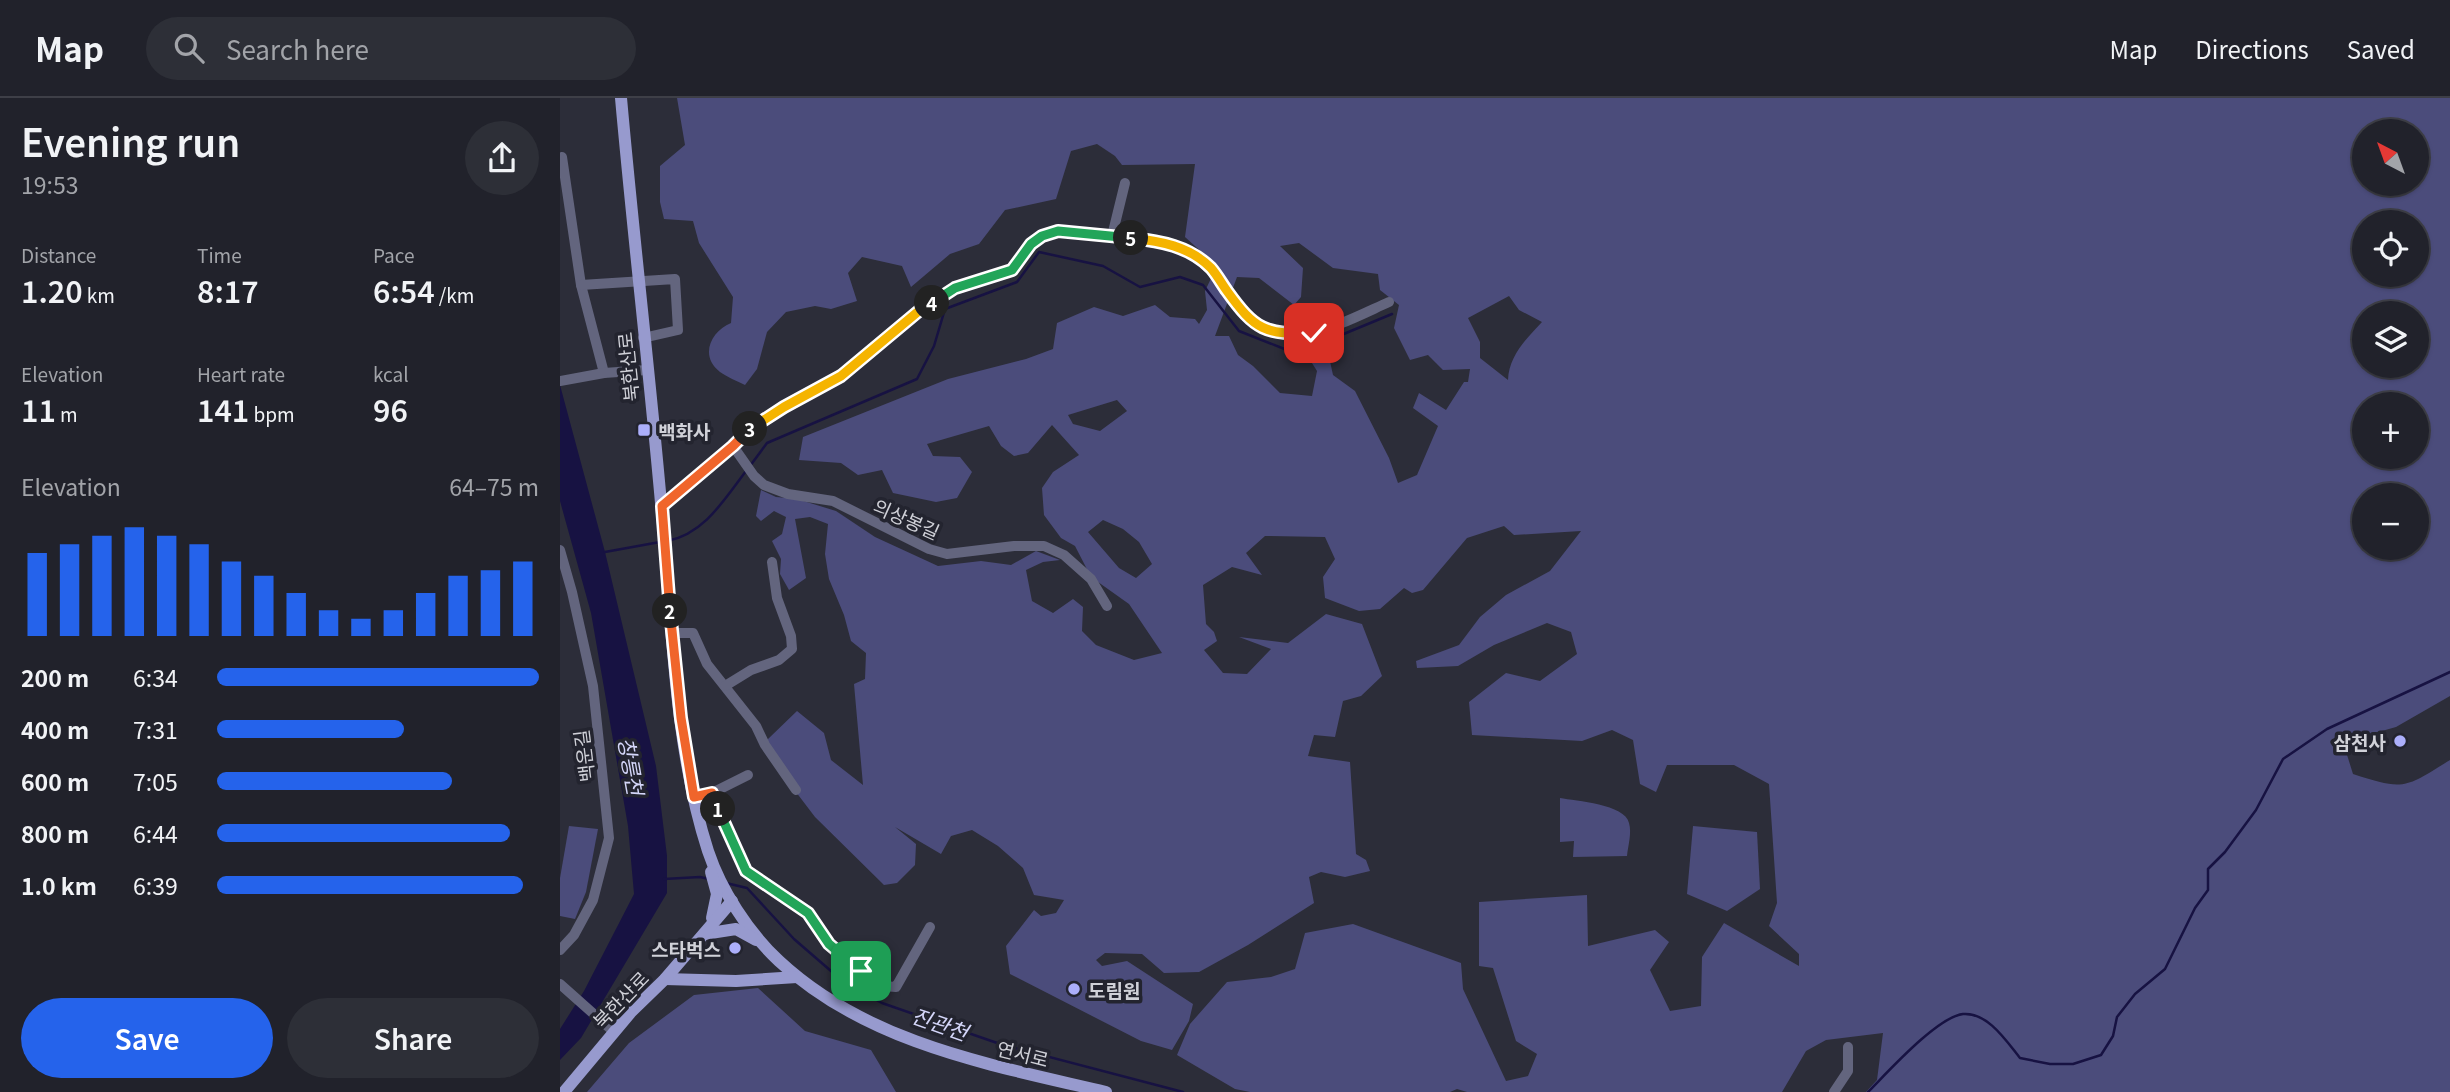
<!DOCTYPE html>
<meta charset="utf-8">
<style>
:root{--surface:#21222b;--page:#2d2f37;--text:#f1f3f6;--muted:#a2a4a9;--line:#3e3f47;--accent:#2563eb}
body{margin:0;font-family:Georgia,"Noto Sans KR",serif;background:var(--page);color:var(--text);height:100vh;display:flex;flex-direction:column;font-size:26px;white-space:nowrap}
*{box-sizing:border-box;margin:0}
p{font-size:23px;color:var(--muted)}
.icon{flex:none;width:38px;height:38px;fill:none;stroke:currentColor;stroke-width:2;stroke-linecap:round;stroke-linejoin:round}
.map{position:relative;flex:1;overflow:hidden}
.panel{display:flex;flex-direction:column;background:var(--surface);width:560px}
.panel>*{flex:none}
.needle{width:46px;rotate:319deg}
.tools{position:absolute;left:1792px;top:21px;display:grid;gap:14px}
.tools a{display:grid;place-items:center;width:77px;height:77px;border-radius:50%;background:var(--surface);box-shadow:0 2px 5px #0004,0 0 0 2px var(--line);font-size:35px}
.pin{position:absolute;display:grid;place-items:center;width:60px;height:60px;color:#fff;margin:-30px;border-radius:14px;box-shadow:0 4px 10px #0006}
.km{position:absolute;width:35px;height:35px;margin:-18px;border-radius:50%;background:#222;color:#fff;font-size:19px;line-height:35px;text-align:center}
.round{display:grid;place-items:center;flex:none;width:74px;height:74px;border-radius:37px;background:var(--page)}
.head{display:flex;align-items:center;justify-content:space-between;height:119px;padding:0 21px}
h1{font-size:38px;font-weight:600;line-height:52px}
.stats{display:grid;grid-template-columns:repeat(3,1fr);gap:10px;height:119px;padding:7px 21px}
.stats div{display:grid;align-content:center}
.stats b{font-size:30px;font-weight:600}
.stats small{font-size:19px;font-weight:400}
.stats p{font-size:19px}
.chart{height:196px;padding:14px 21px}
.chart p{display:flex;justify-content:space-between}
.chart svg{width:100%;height:126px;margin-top:7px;stroke:var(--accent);stroke-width:6}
.primary-button{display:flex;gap:14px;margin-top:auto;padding:14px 21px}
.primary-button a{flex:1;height:80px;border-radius:42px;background:var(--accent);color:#fff;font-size:28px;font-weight:600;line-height:80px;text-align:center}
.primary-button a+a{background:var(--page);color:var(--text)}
ul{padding:0 21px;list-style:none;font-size:23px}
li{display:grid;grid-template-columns:112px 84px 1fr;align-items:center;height:52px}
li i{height:18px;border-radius:9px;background:var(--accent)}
header{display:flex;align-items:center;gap:42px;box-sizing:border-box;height:98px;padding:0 35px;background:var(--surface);border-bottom:2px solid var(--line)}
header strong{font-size:33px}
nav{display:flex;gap:38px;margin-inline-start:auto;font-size:24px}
.search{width:490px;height:63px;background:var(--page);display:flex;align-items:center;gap:18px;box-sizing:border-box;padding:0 24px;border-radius:38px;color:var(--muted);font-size:26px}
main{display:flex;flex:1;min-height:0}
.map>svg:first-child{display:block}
.green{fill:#4b4c7b;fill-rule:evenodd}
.water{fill:#171242}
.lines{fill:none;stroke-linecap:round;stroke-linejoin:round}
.stream{stroke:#171242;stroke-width:2.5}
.minor{stroke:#63657e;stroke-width:10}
.major{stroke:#979ace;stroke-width:12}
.split-1-casing{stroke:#fff;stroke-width:14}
.split-2-casing{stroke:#fff;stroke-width:14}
.split-3-casing{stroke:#fff;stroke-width:14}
.split-4-casing{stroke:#fff;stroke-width:14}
.split-5-casing{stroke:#fff;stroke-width:14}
.split-6-casing{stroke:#fff;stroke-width:14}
.split-1{stroke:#22a559;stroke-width:9}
.split-2{stroke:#f0652b;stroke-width:9}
.split-3{stroke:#f0652b;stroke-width:9}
.split-4{stroke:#f5b400;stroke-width:9}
.split-5{stroke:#22a559;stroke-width:9}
.split-6{stroke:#f5b400;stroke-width:9}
.poi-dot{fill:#acaffb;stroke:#23242f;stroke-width:2.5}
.labels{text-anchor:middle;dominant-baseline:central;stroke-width:7;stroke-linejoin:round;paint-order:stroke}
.street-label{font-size:19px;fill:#d0d1d8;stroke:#23242f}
.poi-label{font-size:19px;font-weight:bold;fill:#d0d1d8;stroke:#23242f;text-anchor:start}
.water-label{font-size:21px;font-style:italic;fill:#d4d6f9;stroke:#23242f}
</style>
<header>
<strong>Map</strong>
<div class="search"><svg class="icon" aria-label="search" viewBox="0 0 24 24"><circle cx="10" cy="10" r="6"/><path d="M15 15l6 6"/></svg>Search here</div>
<nav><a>Map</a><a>Directions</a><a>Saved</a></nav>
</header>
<main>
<section class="panel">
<div class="head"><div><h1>Evening run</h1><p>19:53</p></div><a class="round"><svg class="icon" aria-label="share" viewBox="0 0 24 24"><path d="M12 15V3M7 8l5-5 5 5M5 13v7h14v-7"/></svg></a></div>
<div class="stats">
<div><p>Distance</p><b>1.20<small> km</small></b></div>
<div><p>Time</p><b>8:17</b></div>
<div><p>Pace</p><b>6:54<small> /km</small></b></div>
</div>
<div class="stats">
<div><p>Elevation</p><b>11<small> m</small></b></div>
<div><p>Heart rate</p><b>141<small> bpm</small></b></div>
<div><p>kcal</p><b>96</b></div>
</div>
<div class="chart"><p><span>Elevation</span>64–75 m</p>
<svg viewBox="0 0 160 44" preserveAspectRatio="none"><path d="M5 44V15M15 44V12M25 44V9M35 44V6M45 44V9M55 44V12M65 44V18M75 44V23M85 44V29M95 44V35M105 44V38M115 44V35M125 44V29M135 44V23M145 44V21M155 44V18"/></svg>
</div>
<ul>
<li><b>200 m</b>6:34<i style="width:100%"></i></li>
<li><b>400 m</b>7:31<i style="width:58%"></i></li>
<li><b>600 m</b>7:05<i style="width:73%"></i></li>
<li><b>800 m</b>6:44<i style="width:91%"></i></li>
<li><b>1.0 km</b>6:39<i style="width:95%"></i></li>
</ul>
<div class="primary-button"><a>Save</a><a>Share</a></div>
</section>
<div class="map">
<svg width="1890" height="994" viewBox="0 0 1890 994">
<rect width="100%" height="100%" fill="#2c2d39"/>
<!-- green -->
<g class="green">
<path d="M117,0h1773v598l-54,31 -53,15 10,32c52,17 52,14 97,-14v332h-584l11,-12 6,-47 -57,7 -20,11 -24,41h-315l-10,-3 -7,3h-200l-15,-3 -58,-34 13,-31 37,-42 44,-5 24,-8 10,-36 48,-9 108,39 2,26 43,92 22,-5 9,-22 -21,-13 -23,-73 -14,-2v-64l108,-7 1,51 67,-16 14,12 -19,28 20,41 31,-5 1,-49 22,-34 75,43v-12l-30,-28 8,-23 -8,-119 -35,-19h-67l-11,27 -16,-8 -7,-44 -21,-10 -30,11 -110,-6 -3,-33 37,-29 34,8 37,-27 -6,-22 -24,-9 -53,22 -36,21 -41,2 -1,-7 43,-16 21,-28 26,-22 44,-24 31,-40 -67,4 -10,-9 -37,12 -44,52 -11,3 -8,-5 -24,21 -21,2 -34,-13 -2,-21 12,-18 -10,-22 -60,-1 -19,17 16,22 -30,-8 -29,18 3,39 8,8 3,9 -13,9 19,23 24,1 24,-25 -32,-12 49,6 38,-29 36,10 20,52 -21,20 -18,5 -8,36 -21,-2 -6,21 42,6 6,92 10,6 4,11 -25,6 -24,-5 -12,5 5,26 -66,42 -49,27 -35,1 -22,-19 -37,-1 -9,7 6,6 25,-5 66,43 -4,17 -17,29 -31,-9 -131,-67 -4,-28 28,-36 7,6 15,-3 8,-13 -30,-5 -11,-27 -25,-22 -26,-16 -21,6 -10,18 -46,-27 21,17 -1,21 -18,18 -13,2 -69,-68 -51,-67 4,-11 29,-28 27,22 7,27 32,25 -9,-101 11,-5 1,-26 -15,-12 -7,-26 -15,-36 -4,-25 3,-30 -18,-7 -15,2 11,59 -17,12 -9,-16 1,-15 -9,-18 10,-7 4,-17 -12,-6 -13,10 -5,-5 5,-26 15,7 21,2 39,12 39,26 63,29 43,-5 30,4 25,-14 24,9 -17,2 -17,8 6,31 21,12 20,-14 10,8 -1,24 14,14 38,15 28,-7 -33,-49 -38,-27 -16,-31 -14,-8 -17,-23 -2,-27 11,-16 26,-17 -27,-30 -24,28 -14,3 -13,-10 -12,-20 -62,18 6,12 27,1 12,15 -15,26 -21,4 -43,-9 -11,-23 -24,5 -17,-12 -42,-3 4,-23 145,-58 78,-20 27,-10 4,-26 37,-16 29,9 32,-11 15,12 25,2 4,5 8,-14 -2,-19 12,-25 -32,-29 10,-73 -73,1 -7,-9 -18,-12 -26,7 -15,48 -51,11 -26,34 -29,10 -39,33 -9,-21 -40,-9 -14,16 9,28 -26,8 -16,-3 -29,6 -19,20 -10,37 -12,16c-8,-4 -18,-8 -25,-13 -21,-16 -9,-41 11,-49l2,-26 -34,-54 -6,-22 -29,-2 -4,-17v-36l25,-21zM1804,33h53v53h-53zM1804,124h53v53h-53zM739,145l34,25 45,6 2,16 19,15 -5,23 16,32 18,-5 15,15 27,-1 -2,13h-4l-18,28 -27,-17 -6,15 25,18 -21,49 -19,8 -9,-25 -34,-67 -22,-16 -7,-32 -21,9 12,19 -5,25 -32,-3 -27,-27 -15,-11 -9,-19h-14l22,-59 22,1 35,27 7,-8 2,-29 -23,-22zM949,198l10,14 23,12c-16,17 -33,34 -34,58l-28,-22v-16l-12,-24zM1804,215h53v53h-53zM557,302l10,11 -27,20 -27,-7 -5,-9zM1804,306h53v53h-53zM1804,397h53v53h-53zM543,422l20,9 16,13 13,22 -16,14 -17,-10 -31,-36z"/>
<path d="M1000,700c16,3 65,6 69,25 3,10 -1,23 -2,33l-54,1 1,-16 -14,1z"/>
<polygon points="9,728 38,731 26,794 15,821 0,818 0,780"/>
<polygon points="1133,728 1197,734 1200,791 1167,813 1127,796"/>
<polygon points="198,890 245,933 311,952 336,994 27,994 69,945 134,897"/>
</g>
<!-- water -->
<polygon class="water" points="0,287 45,454 96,668 107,758 107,795 21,940 0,962 0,931 24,893 74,796 68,728 31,515 0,403"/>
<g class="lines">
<!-- stream -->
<g class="stream">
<polyline points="190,368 207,345 357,281 374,248 385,211 457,184 479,154 543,168 580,189 620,179 643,187 679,233 727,252 774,240 832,216"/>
<path d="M107,443c37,-7 57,-41 79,-70"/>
<polyline points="45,454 100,444"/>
<polyline points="104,781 140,779 149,781"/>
<polyline points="166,785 187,790 234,841 286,886 322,905 440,946 623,994"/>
<path d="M1308,994c19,-19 69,-75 95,-78 25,-2 44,28 57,44l30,6h23l28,-9 12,-19 4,-19 18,-23 30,-25 30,-61 13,-18v-21l17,-17 31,-42 27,-51 44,-30 123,-57"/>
</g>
<!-- minor -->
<g class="minor">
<polyline points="2,59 21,187 44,275"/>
<polyline points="552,138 565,85"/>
<polyline points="21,187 115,181 118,232 83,240"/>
<polyline points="0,283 44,275 87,272"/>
<polyline points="173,348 194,378 204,387 228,396 273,403 369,451 387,456 454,448 484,448 504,457 531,481 547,508"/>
<path d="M102,408l71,-60 21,-22 87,-48 79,-66 35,-22 57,-18 19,-26 11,-8 16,-5c40,4 96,1 131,22 25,15 35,36 53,58 38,49 104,10 147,-9"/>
<polyline points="0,452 12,494 33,588 49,740 33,802 14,837 0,852"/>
<polyline points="112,535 133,535 147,566 196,628 205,647 236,692"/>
<polyline points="165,588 191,572 219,562 232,551 231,538 217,500 212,464"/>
<polyline points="152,695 188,677"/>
<polyline points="134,699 152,695 186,773 248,815 269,846 301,873 323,888 336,889 370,829"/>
<polyline points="0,886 54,934"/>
<polyline points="1274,994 1288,973 1288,949"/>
</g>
<!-- major -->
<g class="major">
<path d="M61,0c12,135 28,270 40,405 11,113 12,240 47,348 13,39 40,81 71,110 89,83 213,104 327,131"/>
<polyline points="151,774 157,796 152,820"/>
<polyline points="144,836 176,831 196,842"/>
<polyline points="105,881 176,883 237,879"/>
<polyline points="4,994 71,914 105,881 172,803"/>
</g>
</g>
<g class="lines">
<!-- split-1 casing -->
<g class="split-1-casing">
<polyline id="split-1" points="158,711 186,773 248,815 269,846 301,873"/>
</g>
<!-- split-2 casing -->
<g class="split-2-casing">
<polyline id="split-2" points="110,513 121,620 134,699 152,695 158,711"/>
</g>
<!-- split-3 casing -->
<g class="split-3-casing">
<polyline id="split-3" points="110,513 102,408 173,348 190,331"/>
</g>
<!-- split-4 casing -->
<g class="split-4-casing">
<polyline id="split-4" points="190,331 224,309 281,278 360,212 372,205"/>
</g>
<!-- split-5 casing -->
<g class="split-5-casing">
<polyline id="split-5" points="372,205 395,190 452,172 471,146 482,138 498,133 571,140"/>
</g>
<!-- split-6 casing -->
<g class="split-6-casing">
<path id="split-6" d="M571,140c29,3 58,8 80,30 6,7 11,16 16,23 28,39 38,44 87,42"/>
</g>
<!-- split-1 -->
<use href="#split-1" class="split-1"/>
<!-- split-2 -->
<use href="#split-2" class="split-2"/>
<!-- split-3 -->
<use href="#split-3" class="split-3"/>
<!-- split-4 -->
<use href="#split-4" class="split-4"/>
<!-- split-5 -->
<use href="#split-5" class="split-5"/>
<!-- split-6 -->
<use href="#split-6" class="split-6"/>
</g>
<!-- markers -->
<g class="poi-dot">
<rect x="77" y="325" width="14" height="14" rx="3.5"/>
<circle cx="1840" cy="643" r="7"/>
<circle cx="175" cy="850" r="7"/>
<circle cx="514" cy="891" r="7"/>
</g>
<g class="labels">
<!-- street labels -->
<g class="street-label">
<text transform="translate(67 269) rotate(-96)">북한산로</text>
<text transform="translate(347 420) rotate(24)">의상봉길</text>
<text transform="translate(23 658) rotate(-97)">백운길</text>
<text transform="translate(60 901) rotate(-46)">북한산로</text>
<text transform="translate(463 955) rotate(14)">연서로</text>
</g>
<!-- poi labels -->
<g class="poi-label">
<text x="98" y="332">백화사</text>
<text x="1826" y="643" text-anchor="end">삼천사</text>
<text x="161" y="850" text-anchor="end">스타벅스</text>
<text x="528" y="891">도림원</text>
</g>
<!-- water labels -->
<g class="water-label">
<text transform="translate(72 668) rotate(80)">창릉천</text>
<text transform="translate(380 925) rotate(19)">진관천</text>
</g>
</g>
</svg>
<div class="tools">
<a><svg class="needle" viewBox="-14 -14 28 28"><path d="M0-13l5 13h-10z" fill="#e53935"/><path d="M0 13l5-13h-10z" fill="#a2a4a9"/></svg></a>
<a><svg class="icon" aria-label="locate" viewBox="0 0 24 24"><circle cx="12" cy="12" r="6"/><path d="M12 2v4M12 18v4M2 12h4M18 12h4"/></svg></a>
<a><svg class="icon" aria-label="layers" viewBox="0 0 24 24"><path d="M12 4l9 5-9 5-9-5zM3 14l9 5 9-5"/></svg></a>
<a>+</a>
<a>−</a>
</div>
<div class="pin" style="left:301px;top:873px;background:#1e9e55"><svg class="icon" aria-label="arrive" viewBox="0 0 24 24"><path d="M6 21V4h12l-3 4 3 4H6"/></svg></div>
<div class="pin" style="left:754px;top:235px;background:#d93025"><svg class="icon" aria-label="check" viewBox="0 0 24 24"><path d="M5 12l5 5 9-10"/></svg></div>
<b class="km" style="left:158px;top:711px">1</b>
<b class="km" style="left:110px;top:513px">2</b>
<b class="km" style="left:190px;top:331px">3</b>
<b class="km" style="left:372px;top:205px">4</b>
<b class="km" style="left:571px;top:140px">5</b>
</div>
</main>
